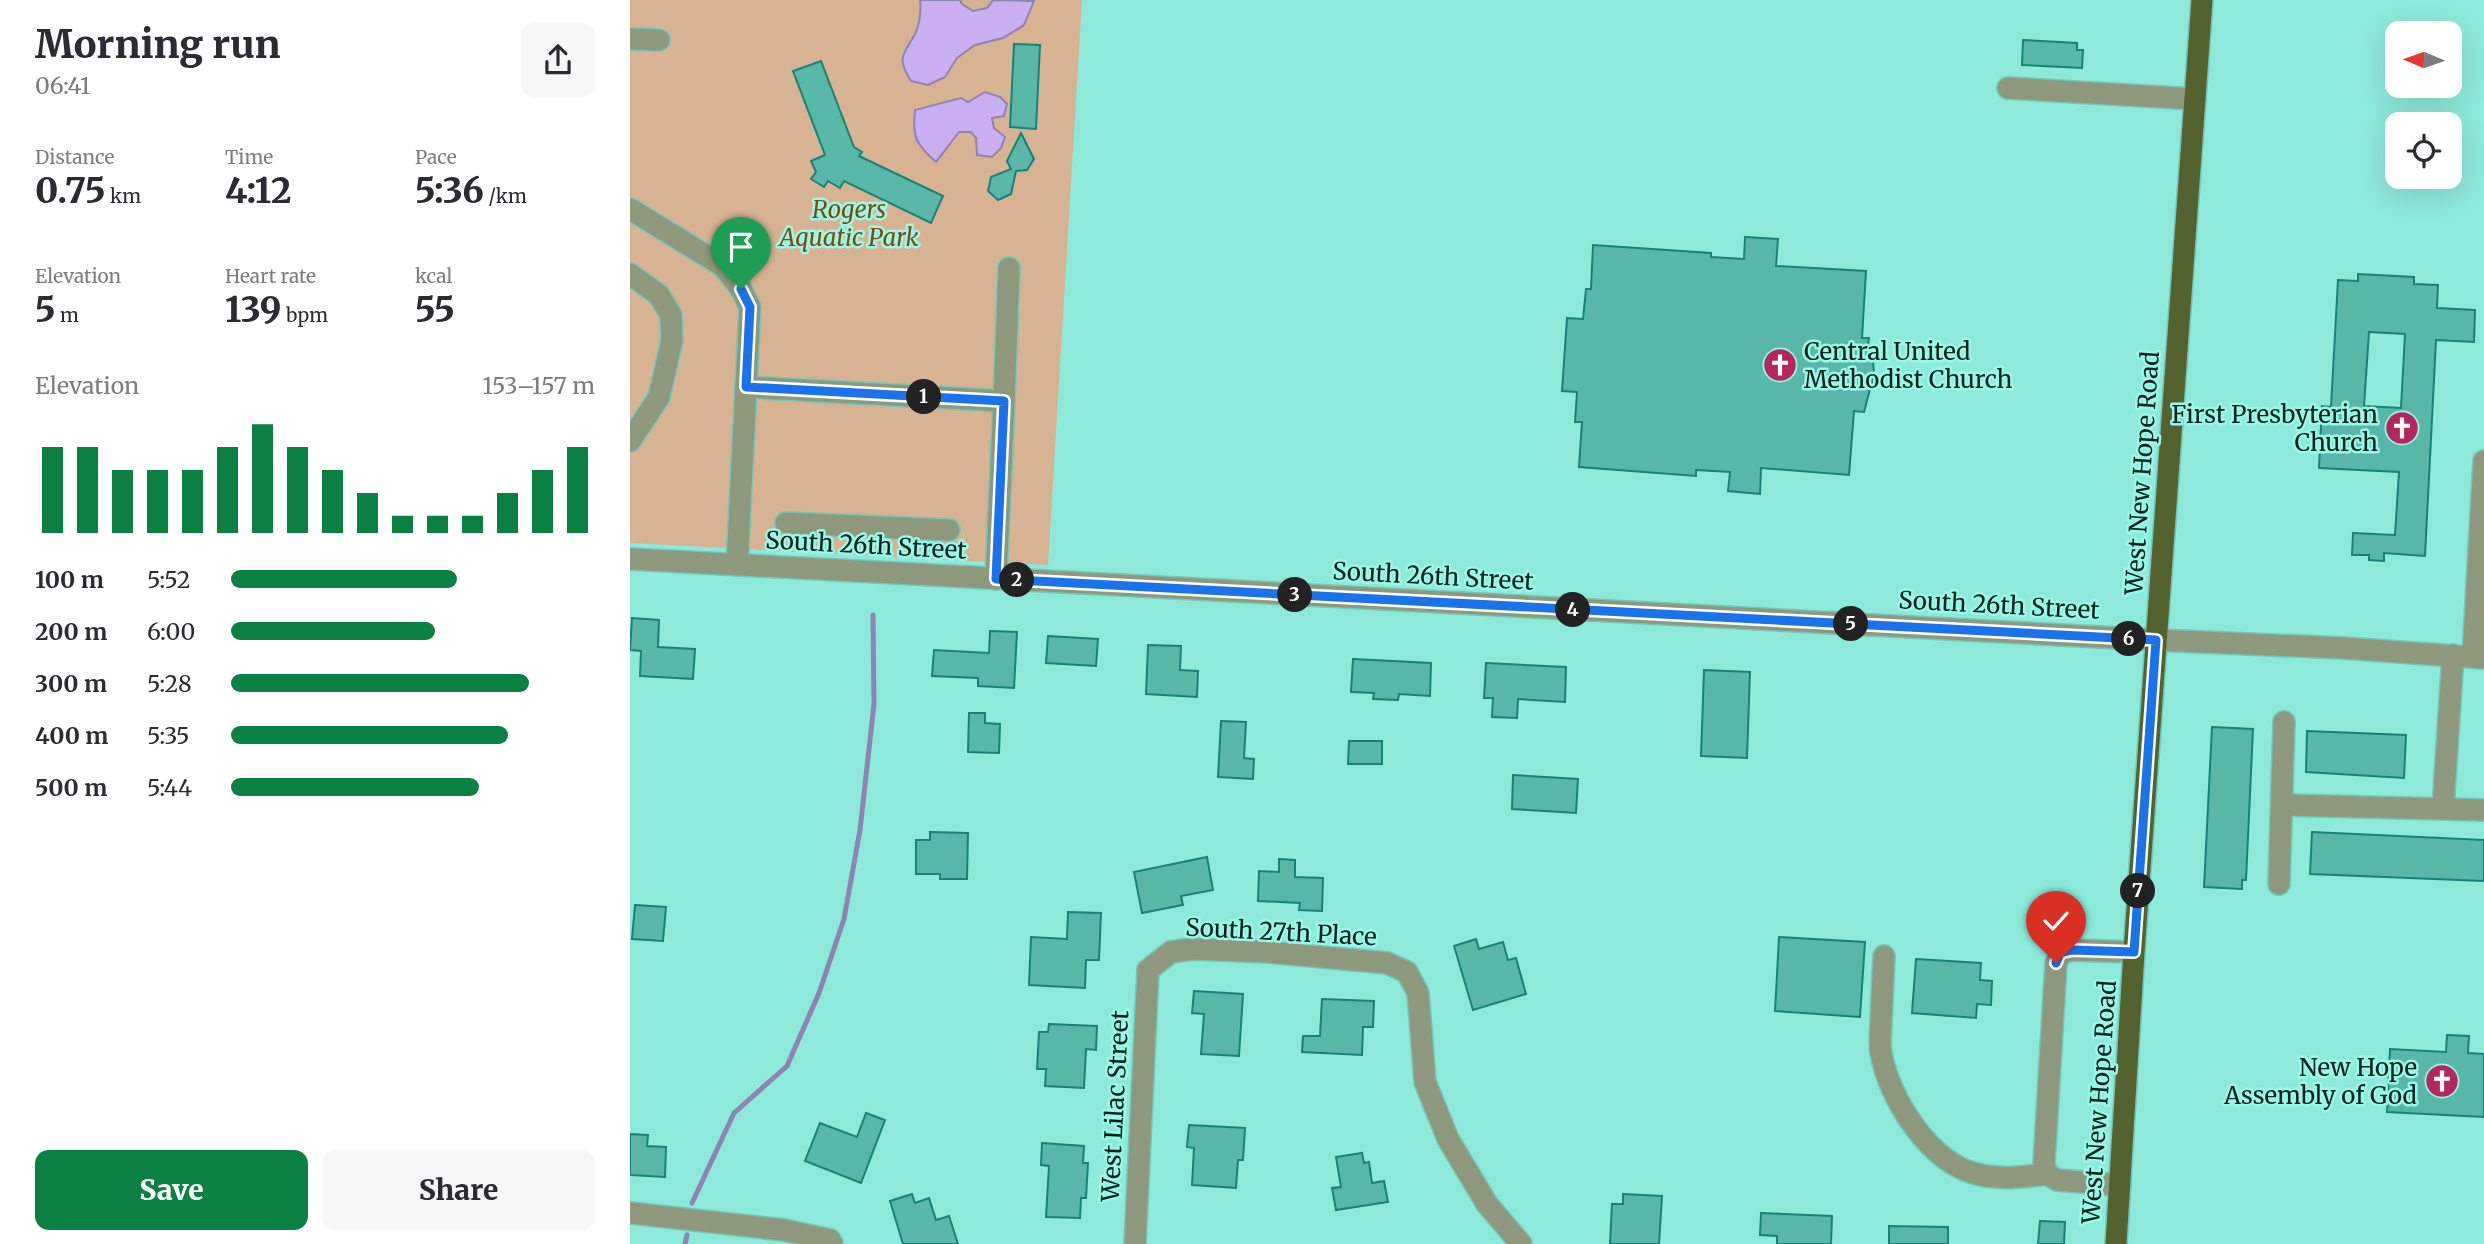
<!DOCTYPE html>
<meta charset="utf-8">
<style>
:root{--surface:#fff;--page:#f7f7f7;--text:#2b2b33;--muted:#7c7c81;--accent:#0b8043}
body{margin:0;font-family:Merriweather,serif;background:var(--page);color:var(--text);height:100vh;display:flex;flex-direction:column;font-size:26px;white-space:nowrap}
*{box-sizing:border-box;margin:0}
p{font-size:23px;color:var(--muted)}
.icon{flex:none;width:38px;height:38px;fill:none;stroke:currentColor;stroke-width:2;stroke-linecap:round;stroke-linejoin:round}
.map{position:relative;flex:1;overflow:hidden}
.details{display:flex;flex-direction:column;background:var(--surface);width:630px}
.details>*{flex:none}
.needle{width:46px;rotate:272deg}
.buttons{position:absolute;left:1755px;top:21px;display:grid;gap:14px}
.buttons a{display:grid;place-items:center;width:77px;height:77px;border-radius:14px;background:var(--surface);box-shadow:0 7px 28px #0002;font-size:35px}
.pin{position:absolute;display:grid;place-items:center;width:60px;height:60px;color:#fff;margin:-72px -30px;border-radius:50% 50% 50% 0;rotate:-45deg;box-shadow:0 0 7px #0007}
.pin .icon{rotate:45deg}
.km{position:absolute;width:35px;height:35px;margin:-18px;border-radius:50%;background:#222;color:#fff;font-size:19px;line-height:35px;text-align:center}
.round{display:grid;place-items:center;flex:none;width:74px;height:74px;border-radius:14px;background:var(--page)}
.headline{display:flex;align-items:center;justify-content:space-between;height:119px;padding:0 35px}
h1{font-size:38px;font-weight:800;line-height:52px}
.stats{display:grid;grid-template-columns:repeat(3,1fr);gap:10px;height:119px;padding:7px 35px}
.stats div{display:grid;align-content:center}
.stats b{font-size:35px;font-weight:800}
.stats small{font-size:19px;font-weight:400}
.stats p{font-size:19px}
.chart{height:196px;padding:14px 35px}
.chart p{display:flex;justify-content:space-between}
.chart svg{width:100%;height:126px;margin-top:7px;stroke:var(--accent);stroke-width:6}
.button{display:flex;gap:14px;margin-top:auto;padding:14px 35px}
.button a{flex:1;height:80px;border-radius:14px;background:var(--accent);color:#fff;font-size:28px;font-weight:800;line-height:80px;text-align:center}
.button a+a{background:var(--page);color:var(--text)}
ul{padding:0 35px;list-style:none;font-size:23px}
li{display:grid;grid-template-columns:112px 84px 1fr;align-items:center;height:52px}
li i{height:18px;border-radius:9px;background:var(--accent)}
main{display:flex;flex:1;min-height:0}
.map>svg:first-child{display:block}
.green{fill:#d8b392}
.water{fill:#c9aff1;stroke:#8d84b1;stroke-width:2}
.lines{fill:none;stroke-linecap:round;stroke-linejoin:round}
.stream{stroke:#8d84b1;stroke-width:5}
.building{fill:#59b7a9;stroke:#178275;stroke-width:2;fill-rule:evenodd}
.minor-casing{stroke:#74c6b9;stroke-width:24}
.major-casing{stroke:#74c6b9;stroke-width:24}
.minor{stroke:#8e987c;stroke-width:21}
.major{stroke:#54632e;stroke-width:21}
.route-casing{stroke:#fff;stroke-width:14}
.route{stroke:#1a73e8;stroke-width:9}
.labels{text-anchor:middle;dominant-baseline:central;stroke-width:5;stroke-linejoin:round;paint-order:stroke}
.park-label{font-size:24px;font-style:italic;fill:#7e490b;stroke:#9af8e8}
.poi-label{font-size:24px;fill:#02201c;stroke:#9af8e8;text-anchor:end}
.street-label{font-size:24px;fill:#02201c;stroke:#9af8e8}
</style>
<main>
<section class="details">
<div class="headline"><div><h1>Morning run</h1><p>06:41</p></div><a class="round"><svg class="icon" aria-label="share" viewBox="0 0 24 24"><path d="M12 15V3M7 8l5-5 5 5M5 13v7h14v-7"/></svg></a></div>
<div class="stats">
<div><p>Distance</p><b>0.75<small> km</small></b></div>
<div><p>Time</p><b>4:12</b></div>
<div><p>Pace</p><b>5:36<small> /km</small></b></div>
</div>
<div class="stats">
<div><p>Elevation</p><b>5<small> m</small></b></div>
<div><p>Heart rate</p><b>139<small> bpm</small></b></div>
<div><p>kcal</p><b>55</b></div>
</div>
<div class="chart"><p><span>Elevation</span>153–157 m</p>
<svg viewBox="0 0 160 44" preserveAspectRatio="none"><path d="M5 44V14M15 44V14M25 44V22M35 44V22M45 44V22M55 44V14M65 44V6M75 44V14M85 44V22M95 44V30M105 44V38M115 44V38M125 44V38M135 44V30M145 44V22M155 44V14"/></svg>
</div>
<ul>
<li><b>100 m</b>5:52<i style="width:62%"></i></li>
<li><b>200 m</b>6:00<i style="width:56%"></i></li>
<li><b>300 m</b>5:28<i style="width:82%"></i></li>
<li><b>400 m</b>5:35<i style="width:76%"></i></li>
<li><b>500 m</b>5:44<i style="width:68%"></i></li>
</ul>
<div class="button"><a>Save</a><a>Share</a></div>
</section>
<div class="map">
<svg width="1854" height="1244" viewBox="0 0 1854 1244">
<rect width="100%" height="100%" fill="#8deadb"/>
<!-- green -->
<polygon class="green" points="0,0 452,0 418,565 0,543"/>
<!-- water -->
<g class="water">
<path d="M290,0h40l2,4 11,7 14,-3 6,-8 41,1 -10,24 -21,13 -28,7 -18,13 -12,19 -17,8 -17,-4c-15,-24 -8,-25 4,-47 5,-10 6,-23 5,-34z"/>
<path d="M355,92l15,5 7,7 -3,12 -12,2 2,10 11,9 -4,11 -9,9 -15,-2 -1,-17 -5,-6h-12l-23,30c-20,-18 -24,-24 -21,-52l46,-12 7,4z"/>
</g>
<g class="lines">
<!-- stream -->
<g class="stream">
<polyline points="62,1203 104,1113 157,1066 189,993 214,919 230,830 244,704 243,615"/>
<polyline points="55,1244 57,1235"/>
</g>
</g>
<!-- building -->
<g class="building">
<polygon points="1393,40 1447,43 1447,50 1453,50 1452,68 1392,65"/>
<polygon points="384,44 410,45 406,129 380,127"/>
<polygon points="191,61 224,147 232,152 229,156 313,196 301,223 214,181 210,188 198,181 194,187 181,179 186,172 181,161 195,155 163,71"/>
<polygon points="391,133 404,159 397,170 386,171 381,194 368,200 358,191 361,177 381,169 377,161"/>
<polygon points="1115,237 1148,239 1146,266 1236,271 1232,338 1239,338 1238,345 1242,346 1244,374 1234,412 1224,411 1219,475 1131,468 1130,494 1098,491 1100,472 1066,470 1066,476 949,467 952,422 945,422 947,392 932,391 937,318 953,319 956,289 961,289 963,245 1081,253 1081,257 1114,259"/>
<path d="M1728,274l56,3v7l24,1 -1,23 38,2 -1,32 -38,-2 -11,216 -41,-3v8l-15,-1v-5h-17l1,-22 42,2 4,-63 -80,-4 3,-62 9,1 7,-127 20,1zM1739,332l36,2 -4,74 -37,-2z"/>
<polygon points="2,618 29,620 28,647 65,649 63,679 10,676 11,651 0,650"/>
<polygon points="360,631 387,632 384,688 348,686 348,678 302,676 304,650 359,653"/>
<polygon points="418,636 468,639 466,666 416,663"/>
<polygon points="518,645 551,646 550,670 568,671 567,697 516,694"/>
<polygon points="723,659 801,663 800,696 769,694 768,700 743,699 744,693 721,692"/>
<polygon points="856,663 936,667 935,702 888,699 887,718 862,717 863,698 854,698"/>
<polygon points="1074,670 1120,672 1117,758 1071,756"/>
<polygon points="339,713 355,713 355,723 370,724 369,753 338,752"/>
<polygon points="591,721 616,722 614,758 624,759 623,779 588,777"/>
<polygon points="1582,727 1623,729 1616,880 1612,880 1612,889 1574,887"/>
<polygon points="1677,731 1776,735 1774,778 1676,772"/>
<polygon points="719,741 752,741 752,764 718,764"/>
<polygon points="883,775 948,779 946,813 882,809"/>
<polygon points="300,832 338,833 337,879 310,879 310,874 286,874 286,840 300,840"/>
<polygon points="1682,832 1854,840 1854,881 1680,874"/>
<polygon points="577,857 583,890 551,896 553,905 512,913 504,872"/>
<polygon points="649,859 665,860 665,877 693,878 692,911 669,910 670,903 628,901 629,871 649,872"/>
<polygon points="5,905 36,907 33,941 2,939"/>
<polygon points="438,912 471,913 469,960 456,960 455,988 399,985 401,937 437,939"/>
<polygon points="1149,937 1235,942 1230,1017 1145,1011"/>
<polygon points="846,939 849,949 873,942 878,960 886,958 896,994 843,1010 824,946"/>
<polygon points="1286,959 1351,963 1350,980 1362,981 1361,1005 1347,1004 1346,1018 1282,1013"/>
<polygon points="564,991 613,994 609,1056 571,1054 574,1014 562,1013"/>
<polygon points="692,999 744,1001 743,1027 733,1027 732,1055 672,1052 673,1036 690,1036"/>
<polygon points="419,1024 467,1026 466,1050 456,1049 454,1088 415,1086 416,1069 407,1069 409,1032 418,1032"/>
<polygon points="1817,1035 1839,1036 1838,1053 1854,1054 1854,1117 1757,1112 1760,1049 1816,1052"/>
<polygon points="236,1113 255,1120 231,1183 175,1161 190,1123 227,1137"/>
<polygon points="559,1125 615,1128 613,1160 608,1160 606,1188 562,1185 564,1148 557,1147"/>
<polygon points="0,1134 18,1135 17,1146 36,1147 35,1177 0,1175"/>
<polygon points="412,1143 454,1146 453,1163 458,1163 456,1198 451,1198 450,1218 416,1217 419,1166 411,1165"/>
<polygon points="732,1153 734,1163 739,1162 742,1183 754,1181 758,1202 706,1210 702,1188 711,1187 706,1157"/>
<polygon points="282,1194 285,1203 299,1198 306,1220 319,1216 328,1244 273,1244 260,1201"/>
<polygon points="993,1194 1032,1196 1029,1244 980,1244 982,1204 993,1204"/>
<polygon points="1131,1213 1202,1216 1201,1244 1147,1244 1147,1236 1130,1235"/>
<polygon points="1410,1221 1435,1222 1434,1244 1408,1244"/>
<polygon points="1259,1226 1318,1227 1318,1244 1259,1244"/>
</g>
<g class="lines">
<!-- minor casing -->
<g class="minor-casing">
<g id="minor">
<polyline points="0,39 29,40"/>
<polyline points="1378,88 1565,99"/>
<polyline points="0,209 93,266 111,289 120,307 107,565"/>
<polyline points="0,274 29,295 41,315 42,340 29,397 0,441"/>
<polyline points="116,387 374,401 366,579"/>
<polyline points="374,401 379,268"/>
<polyline points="156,523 319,530"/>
<polyline points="0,559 1526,640 1713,648 1854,658"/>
<polyline points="1843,657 1854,461"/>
<polyline points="1652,805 1854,810"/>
<polyline points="1813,808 1823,655"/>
<polyline points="1649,884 1654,722"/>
<path d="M1254,956c-1,22 -2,44 -3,65 0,11 -2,22 0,32 8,46 49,110 96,121 24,6 46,3 70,0"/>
<polyline points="1490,1185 1427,1180 1417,1174 1414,1164 1426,963 1431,953 1442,950 1504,952"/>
<polyline points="0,1213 154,1230 200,1240 202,1244"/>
<polyline points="505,1244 518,970 541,952 563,949 638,952 757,963 777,972 788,993 795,1082 818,1139 857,1204 891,1244"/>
</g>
</g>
<!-- major casing -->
<g class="major-casing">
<polyline id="major" points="1486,1244 1504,952 1572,0"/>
</g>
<!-- minor -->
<use href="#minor" class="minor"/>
<!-- major -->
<use href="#major" class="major"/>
</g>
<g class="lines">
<!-- route casing -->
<g class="route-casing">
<polyline id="route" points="111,289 120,307 116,387 374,401 366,579 1526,640 1504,952 1442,950 1430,953 1426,963"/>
</g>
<!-- route -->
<use href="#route" class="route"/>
</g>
<!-- icons -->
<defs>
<g id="church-disc" transform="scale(1.75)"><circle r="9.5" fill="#b3275f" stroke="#9af8e8"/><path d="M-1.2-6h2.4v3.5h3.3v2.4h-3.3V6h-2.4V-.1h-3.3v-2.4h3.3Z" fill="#fff"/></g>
</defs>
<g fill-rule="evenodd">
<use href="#church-disc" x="1150" y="365"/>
<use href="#church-disc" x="1772" y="428"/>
<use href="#church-disc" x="1812" y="1081"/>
</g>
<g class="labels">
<!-- park labels -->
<g class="park-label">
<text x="219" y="209">Rogers<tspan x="219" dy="28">Aquatic Park</tspan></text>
</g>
<!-- poi labels -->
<g class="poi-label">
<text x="1174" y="351" text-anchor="start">Central United<tspan x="1174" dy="28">Methodist Church</tspan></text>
<text x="1748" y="414">First Presbyterian<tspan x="1748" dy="28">Church</tspan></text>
<text x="1787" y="1067">New Hope<tspan x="1787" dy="28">Assembly of God</tspan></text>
</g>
<!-- street labels -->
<g class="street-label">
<text transform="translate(1512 473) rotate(-86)">West New Hope Road</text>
<text transform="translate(236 545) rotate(3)">South 26th Street</text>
<text transform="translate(803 576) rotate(3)">South 26th Street</text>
<text transform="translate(1369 605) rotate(3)">South 26th Street</text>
<text transform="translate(651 932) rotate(3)">South 27th Place</text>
<text transform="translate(1469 1102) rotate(-86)">West New Hope Road</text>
<text transform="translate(485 1106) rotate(-87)">West Lilac Street</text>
</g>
</g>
</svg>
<div class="buttons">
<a><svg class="needle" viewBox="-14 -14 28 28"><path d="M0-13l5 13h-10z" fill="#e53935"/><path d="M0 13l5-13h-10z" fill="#7c7c81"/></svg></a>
<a><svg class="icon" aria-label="locate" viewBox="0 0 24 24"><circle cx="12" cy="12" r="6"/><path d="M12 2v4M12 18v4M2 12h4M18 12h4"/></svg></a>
</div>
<div class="pin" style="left:111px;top:289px;background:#1e9e55"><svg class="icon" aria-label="arrive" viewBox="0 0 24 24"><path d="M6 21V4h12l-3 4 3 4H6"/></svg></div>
<div class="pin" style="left:1426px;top:963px;background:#d93025"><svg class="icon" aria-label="check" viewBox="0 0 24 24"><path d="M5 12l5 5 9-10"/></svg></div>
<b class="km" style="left:294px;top:397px">1</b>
<b class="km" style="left:387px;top:580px">2</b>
<b class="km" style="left:665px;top:595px">3</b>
<b class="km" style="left:943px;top:610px">4</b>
<b class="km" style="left:1221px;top:624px">5</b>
<b class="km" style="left:1499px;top:639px">6</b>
<b class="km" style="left:1508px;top:891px">7</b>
</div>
</main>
